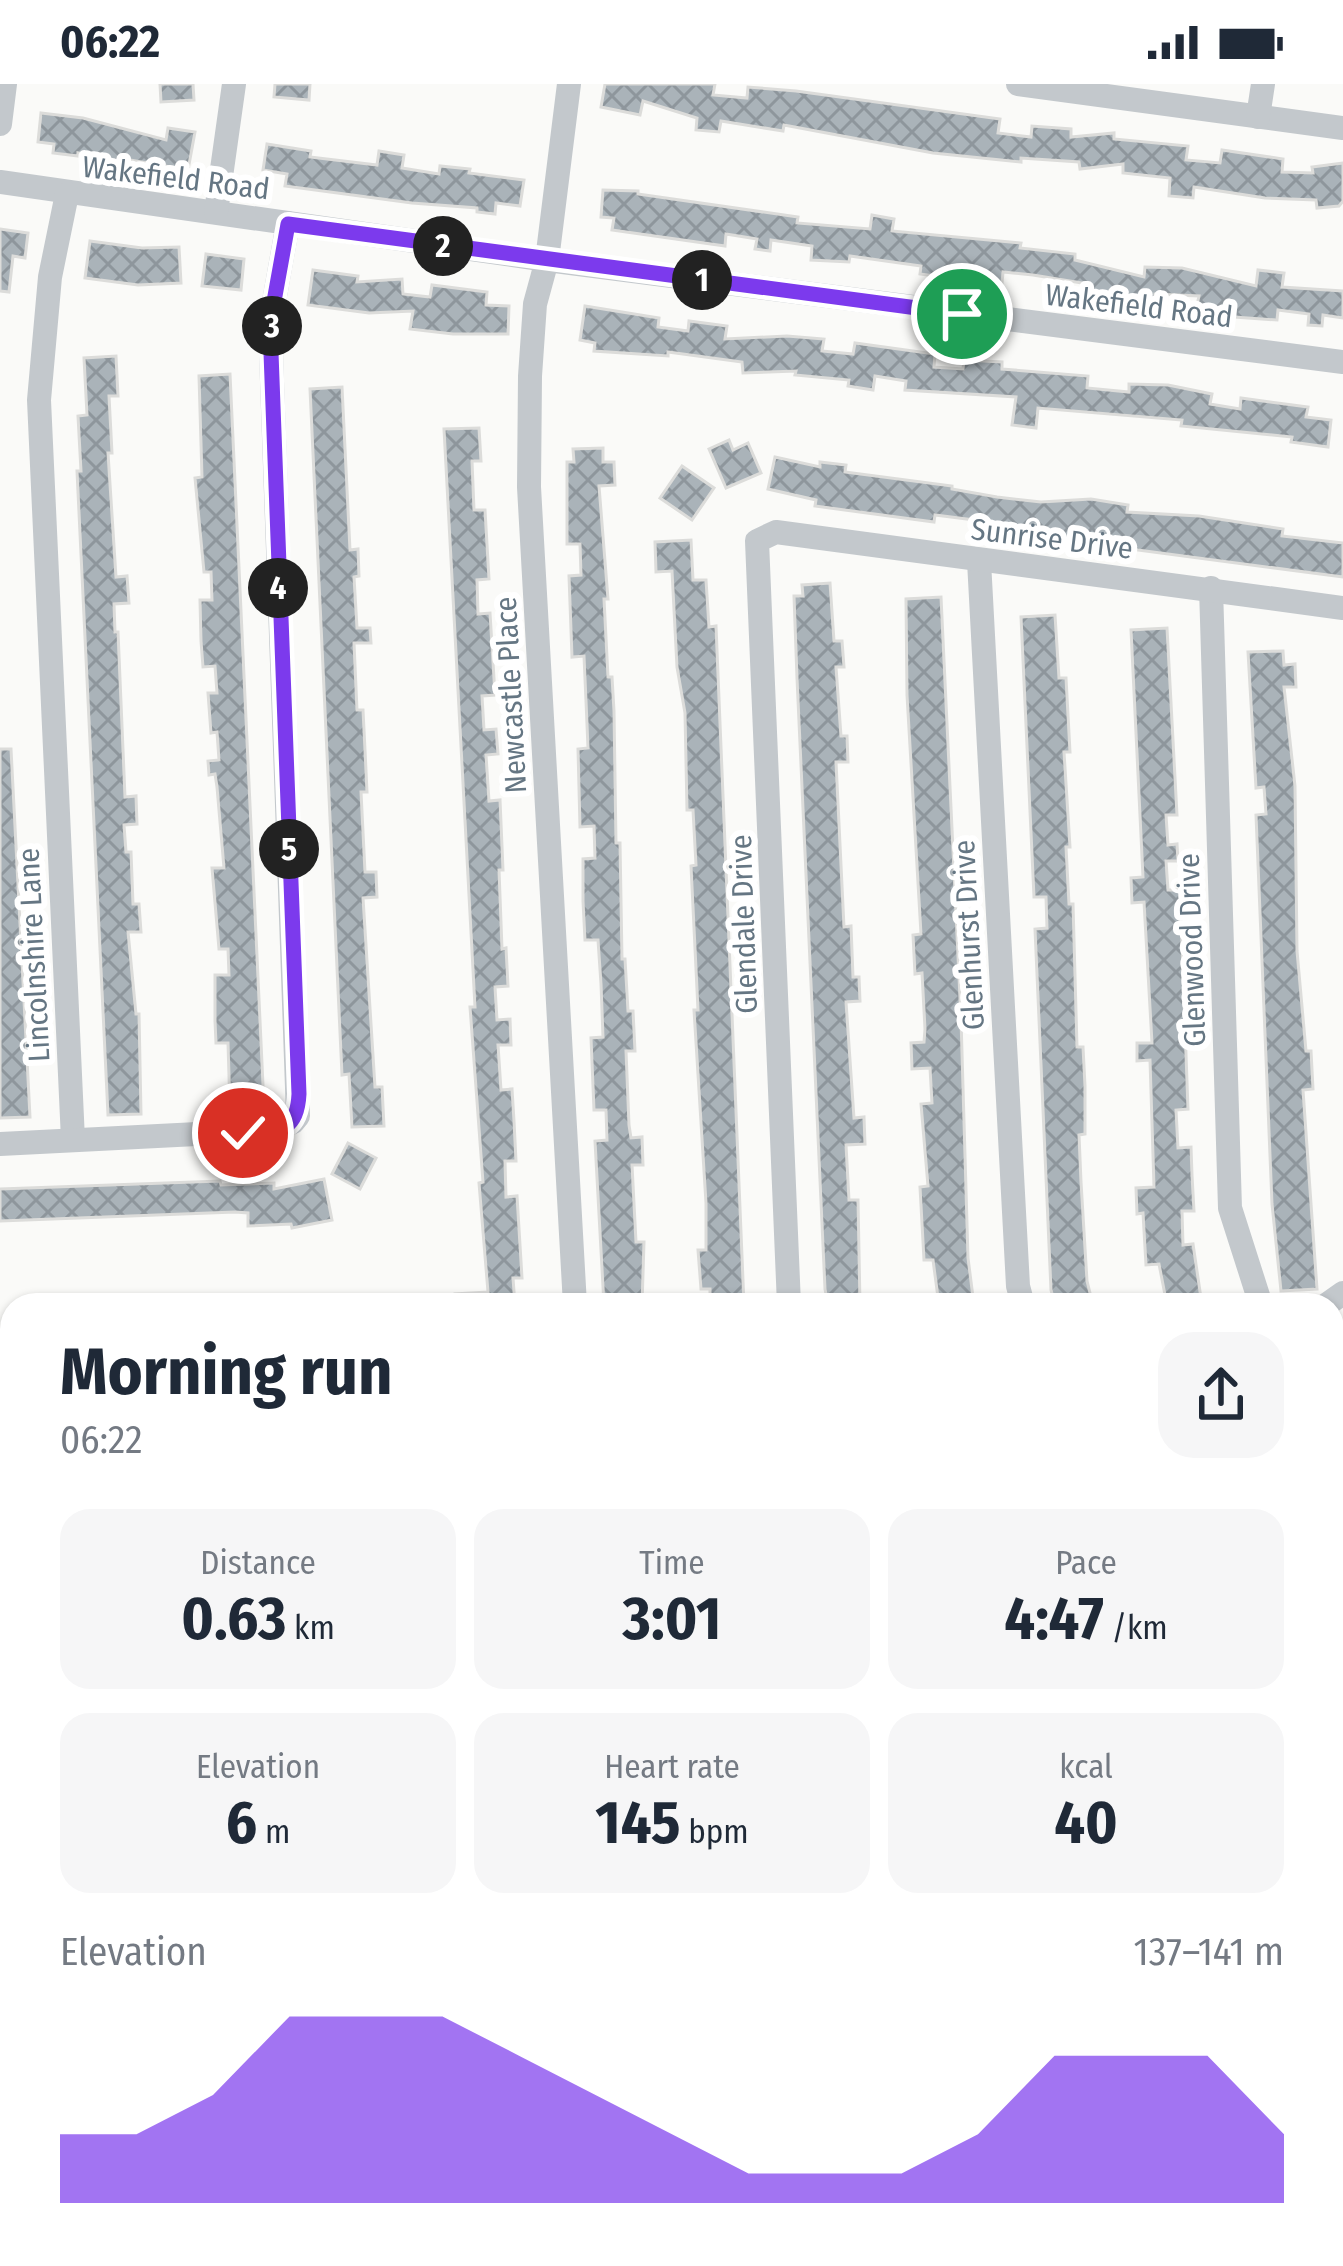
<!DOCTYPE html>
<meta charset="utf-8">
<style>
:root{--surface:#fff;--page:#f6f6f7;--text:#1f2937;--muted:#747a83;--accent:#7c3aed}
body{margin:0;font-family:"Fira Sans Condensed",sans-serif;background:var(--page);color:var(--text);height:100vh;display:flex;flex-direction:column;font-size:45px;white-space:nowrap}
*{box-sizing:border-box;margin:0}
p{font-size:39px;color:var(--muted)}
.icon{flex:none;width:66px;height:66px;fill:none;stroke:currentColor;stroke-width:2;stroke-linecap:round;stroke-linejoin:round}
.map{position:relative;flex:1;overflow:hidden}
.panel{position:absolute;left:0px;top:1209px;width:1344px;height:975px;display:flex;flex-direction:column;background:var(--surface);border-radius:36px 36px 0 0;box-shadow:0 3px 9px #0004}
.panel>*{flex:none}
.pin{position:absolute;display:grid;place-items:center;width:102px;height:102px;color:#fff;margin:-51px;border:6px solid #fff;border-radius:50%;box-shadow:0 3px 12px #0007}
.km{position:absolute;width:60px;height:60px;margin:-30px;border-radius:50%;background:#222;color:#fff;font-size:33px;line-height:60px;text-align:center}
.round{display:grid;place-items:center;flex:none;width:126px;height:126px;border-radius:36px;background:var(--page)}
.headline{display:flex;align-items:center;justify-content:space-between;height:204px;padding:0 60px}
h1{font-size:66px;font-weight:700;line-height:90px}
.stats{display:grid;grid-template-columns:repeat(3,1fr);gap:18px;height:204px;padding:12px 60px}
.stats div{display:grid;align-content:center;border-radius:30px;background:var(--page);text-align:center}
.stats b{font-size:60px;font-weight:700}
.stats small{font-size:33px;font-weight:400}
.stats p{font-size:33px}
.chart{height:336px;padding:24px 60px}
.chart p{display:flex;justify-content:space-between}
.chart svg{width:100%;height:216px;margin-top:12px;fill:var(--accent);opacity:.7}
.status{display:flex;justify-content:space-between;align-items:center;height:84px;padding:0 60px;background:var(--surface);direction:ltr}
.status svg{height:33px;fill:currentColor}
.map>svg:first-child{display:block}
.built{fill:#e8e9e9}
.grass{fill:url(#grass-dots)}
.building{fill:url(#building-cross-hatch);stroke:#dcdcda;stroke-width:3}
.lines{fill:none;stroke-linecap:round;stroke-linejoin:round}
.minor{stroke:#c3c8cc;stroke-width:24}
.major{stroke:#d6dbdf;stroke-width:33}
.route-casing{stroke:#fff;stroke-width:24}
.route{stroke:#7c3aed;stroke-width:15}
.labels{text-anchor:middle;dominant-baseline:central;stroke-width:12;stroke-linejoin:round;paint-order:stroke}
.street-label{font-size:30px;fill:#657683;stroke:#fff}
</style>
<div class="status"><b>06:22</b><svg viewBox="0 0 49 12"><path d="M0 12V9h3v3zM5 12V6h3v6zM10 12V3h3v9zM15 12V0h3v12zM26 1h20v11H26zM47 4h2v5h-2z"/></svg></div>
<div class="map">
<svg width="1343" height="2182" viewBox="0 0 1343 2182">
<defs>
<pattern id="grass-dots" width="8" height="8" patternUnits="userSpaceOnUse" patternTransform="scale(3)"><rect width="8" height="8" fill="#dadfd7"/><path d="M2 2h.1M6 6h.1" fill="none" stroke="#b4b9b4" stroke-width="1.8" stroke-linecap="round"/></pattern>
<pattern id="building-cross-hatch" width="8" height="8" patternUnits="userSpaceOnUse" patternTransform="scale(3)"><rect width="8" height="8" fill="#aab3b9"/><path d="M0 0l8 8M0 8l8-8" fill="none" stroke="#8e969c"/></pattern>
</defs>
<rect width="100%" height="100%" fill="#fafaf8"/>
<!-- built -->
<polygon class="built" points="1343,1386 1343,1644 1332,1645 1332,1393"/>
<!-- grass -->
<g class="grass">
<polygon points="0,1779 12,1779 12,1814 8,1815 12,2088 0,2088"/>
<polygon points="12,2124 12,2172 222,2172 207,2182 0,2182 0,2125"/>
</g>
<!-- building -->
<g class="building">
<polygon points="160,0 193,0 194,16 161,18"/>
<polygon points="275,0 310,0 309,16 274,13"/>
<polygon points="605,0 715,0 713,11 747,14 748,3 796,7 1000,35 998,49 1031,53 1032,42 1071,45 1071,53 1114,49 1114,55 1188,62 1186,76 1220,79 1222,66 1283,75 1282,88 1313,89 1312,83 1343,79 1343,117 1339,122 1317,124 1316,116 1265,114 1194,103 1193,114 1169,112 1170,94 1123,89 1123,80 1080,85 1079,78 1021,74 1021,78 933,69 784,41 783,47 721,37 719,48 696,46 697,34 643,17 640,31 601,23"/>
<polygon points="41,29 83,34 166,56 168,44 195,48 188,86 130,76 129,81 78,69 78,72 53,69 54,60 38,58"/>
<polygon points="267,60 311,67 310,73 377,81 379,67 404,71 402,84 439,90 440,82 470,85 469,89 524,96 520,122 496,119 495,130 477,128 477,124 412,119 285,102 287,90 263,86"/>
<polygon points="603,106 638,107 638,110 798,133 797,139 870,145 872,131 894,135 892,147 1021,159 1020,164 1075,170 1075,176 1144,193 1145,183 1182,184 1256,202 1258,186 1284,189 1282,203 1343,207 1343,234 1323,231 1322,242 1308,241 1309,230 1278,226 1277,236 1234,233 1196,225 1199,212 1155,210 1154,219 1117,217 1086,209 1088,200 1033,191 1003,188 1002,199 957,195 920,190 921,182 850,172 849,178 811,176 812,162 771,156 770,167 755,165 757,155 726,150 725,162 612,146 614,134 601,133"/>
<polygon points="0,145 28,149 25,174 13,172 9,208 0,207"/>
<polygon points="90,157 142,164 179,163 181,199 138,201 85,194"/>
<polygon points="206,170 244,175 241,206 202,202"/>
<polygon points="313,186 358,192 357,198 402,195 403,210 430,213 432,201 487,208 486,221 509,222 508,250 453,250 410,245 413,227 369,229 308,221"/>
<polygon points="585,222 659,234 658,243 688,247 689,237 727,242 725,255 787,252 824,255 822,267 853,270 855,259 935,270 934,283 963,285 964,276 1002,278 1002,285 1088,292 1087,304 1129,308 1129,300 1168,301 1212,310 1210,320 1240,325 1241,314 1308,323 1306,333 1331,336 1328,363 1291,358 1292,353 1181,342 1182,336 1038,324 1036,344 1012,341 1016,313 905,306 906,297 875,292 873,306 848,302 849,296 795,291 796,287 743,289 742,278 668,268 668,272 594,267 595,259 580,256"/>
<polygon points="116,272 118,312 109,312 112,369 108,369 116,493 127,492 129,519 114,520 115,548 118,548 125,713 136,712 137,740 124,741 126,768 131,768 133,820 139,820 141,848 128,848 136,930 139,930 141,1030 108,1031 77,387 81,387 78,332 87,331 84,274"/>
<polygon points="230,290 264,1023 230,1025 228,959 216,959 215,937 215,891 229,891 228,865 219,865 212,784 224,784 217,703 215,690 209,691 208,677 219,676 217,648 211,649 208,609 217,609 215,582 203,583 201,557 200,516 212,516 211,488 204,488 195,394 202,393 199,292"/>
<polygon points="342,303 350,466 358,465 359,492 354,493 357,544 370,544 371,559 354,559 357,626 363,626 365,666 367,708 361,708 365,788 376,788 377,813 363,814 375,1003 382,1003 384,1042 352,1043 349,990 342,991 310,305"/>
<polygon points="479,344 481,377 472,377 474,426 485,426 489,495 477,496 478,530 490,529 495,611 482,612 484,646 496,645 498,670 486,671 489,717 500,716 503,786 499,786 502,865 506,864 508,902 495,903 497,936 510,935 511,961 498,961 501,1006 512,1005 514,1037 516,1077 505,1077 506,1113 517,1112 522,1194 513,1194 515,1221 455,1221 455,1210 488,1208 479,1099 483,1098 470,923 475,923 444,345"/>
<polygon points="729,356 733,366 748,359 761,389 726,404 709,365"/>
<polygon points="603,364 603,378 614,378 615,401 599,402 608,515 604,515 608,593 612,593 614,627 616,759 620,759 622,875 625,875 628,927 633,927 635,967 626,967 629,1041 631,1054 642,1053 643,1081 632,1081 636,1158 644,1158 642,1221 604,1221 595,1057 607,1056 606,1026 594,1026 591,954 603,953 601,900 598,856 585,856 583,817 583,775 595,774 594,742 580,743 578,665 588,664 586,617 584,572 572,573 569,492 581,491 580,460 567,460 567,378 574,378 573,365"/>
<polygon points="775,373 820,383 820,378 846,381 845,388 952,402 952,405 997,413 1041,418 1091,415 1128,421 1127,428 1199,432 1283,445 1282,452 1343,459 1343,493 1100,461 1101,454 1056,456 1005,448 1006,440 935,431 934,438 815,422 816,416 768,405"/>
<polygon points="682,382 714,404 692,436 660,414"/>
<polygon points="691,456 693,496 706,496 709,543 716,542 744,1221 710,1221 710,1205 701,1205 698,1166 706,1166 706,1119 694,926 698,926 691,782 696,781 693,726 687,726 685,629 677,583 672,487 656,488 655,458"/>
<polygon points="830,499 834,557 842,557 844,583 836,583 841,652 847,652 848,678 836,678 844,843 851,842 853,893 859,893 860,917 846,918 854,1034 864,1033 865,1060 846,1061 849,1116 858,1116 860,1221 828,1221 825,1205 797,594 794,512 803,512 802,501"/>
<polygon points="941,513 961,935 968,1174 974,1221 939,1221 933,1176 924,1176 920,1103 928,1102 921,1020 932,1019 930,984 912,985 911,959 924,958 925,945 922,889 915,890 913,851 921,850 907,611 906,515"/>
<polygon points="1055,531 1059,594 1066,594 1070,668 1064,668 1070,763 1066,763 1069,820 1073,820 1077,963 1083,963 1085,1002 1085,1050 1079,1051 1081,1098 1087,1197 1093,1221 1055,1221 1051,1206 1035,845 1047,844 1046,813 1034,813 1021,533"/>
<polygon points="1167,544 1177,731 1166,731 1168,761 1177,760 1178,777 1166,777 1168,806 1180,806 1188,1025 1176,1026 1178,1064 1191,1063 1192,1091 1194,1127 1182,1127 1183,1161 1193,1160 1202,1221 1167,1221 1159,1180 1146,1181 1143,1129 1137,1130 1136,1104 1154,1103 1150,976 1137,977 1137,959 1152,959 1144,818 1132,819 1131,794 1143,793 1131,546"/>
<polygon points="1283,567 1284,581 1295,580 1296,603 1284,603 1295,702 1297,867 1306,967 1311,967 1313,1005 1303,1006 1317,1205 1281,1207 1272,1120 1256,731 1266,730 1264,703 1256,704 1248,568"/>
<polygon points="0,665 11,665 30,1033 0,1034"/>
<polygon points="348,1059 376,1074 360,1105 332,1090"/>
<polygon points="324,1095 332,1136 292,1144 291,1140 248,1142 248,1129 235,1128 0,1137 0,1105 220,1097 221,1101 274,1099 274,1105"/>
</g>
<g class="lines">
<!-- minor -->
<g class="minor">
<polyline points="569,0 547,176 535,220 530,292 529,403 575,1221"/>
<polyline points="1018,0 1343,44"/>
<polyline points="1258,33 1263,0"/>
<polyline points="0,40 5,0"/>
<polyline points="0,98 547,176 1343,278"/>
<polyline points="67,110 50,193 39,316 73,1056"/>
<polyline points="216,128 234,0"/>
<polyline points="979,477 1018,1202 1023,1221"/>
<polyline points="1211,504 1230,1124 1261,1221"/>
<polyline points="0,1060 275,1046 293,1038 298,1032 271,269 273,223 288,139"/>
<polyline points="789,1221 757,457 776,448 1343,524"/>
<polyline points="1326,1221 1343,1209"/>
<polyline points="0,1306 12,1305"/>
<polyline points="1332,1427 1343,1419"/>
<polyline points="1332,1548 1343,1540"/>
<polyline points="0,1650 12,1649"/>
<polyline points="1332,1903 1343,1903"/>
<polyline points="0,2101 12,2101"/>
<polyline points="943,2172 946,2182"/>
<polyline points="1180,2172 1182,2182"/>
<polyline points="436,2182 450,2172"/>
</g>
<!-- major -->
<g class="major">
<polyline points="1332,1662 1343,1662"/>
<polyline points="0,1723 12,1722"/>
</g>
</g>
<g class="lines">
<!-- route casing -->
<g class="route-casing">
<path id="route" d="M243,1049c35,-3 54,1 56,-39l-28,-741 2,-46 15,-83 674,90"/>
</g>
<!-- route -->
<use href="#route" class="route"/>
</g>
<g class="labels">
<!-- street labels -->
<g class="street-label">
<text transform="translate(176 94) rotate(7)">Wakefield Road</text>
<text transform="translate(1139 222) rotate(7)">Wakefield Road</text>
<text transform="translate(1052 455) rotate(7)">Sunrise Drive</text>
<text transform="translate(511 611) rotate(-93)">Newcastle Place</text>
<text transform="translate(744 840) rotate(-92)">Glendale Drive</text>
<text transform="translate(969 851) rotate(-93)">Glenhurst Drive</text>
<text transform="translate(1192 866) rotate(-92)">Glenwood Drive</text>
<text transform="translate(34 871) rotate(-93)">Lincolnshire Lane</text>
</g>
</g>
</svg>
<div class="pin" style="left:962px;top:230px;background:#1e9e55"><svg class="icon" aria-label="arrive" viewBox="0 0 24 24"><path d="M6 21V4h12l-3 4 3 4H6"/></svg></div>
<div class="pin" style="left:243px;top:1049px;background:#d93025"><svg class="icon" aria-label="check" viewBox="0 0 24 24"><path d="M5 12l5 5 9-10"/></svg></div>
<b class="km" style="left:702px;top:196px">1</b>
<b class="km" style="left:443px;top:162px">2</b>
<b class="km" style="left:272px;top:242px">3</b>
<b class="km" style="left:278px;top:504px">4</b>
<b class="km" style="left:289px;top:765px">5</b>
<section class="panel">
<div class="headline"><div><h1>Morning run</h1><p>06:22</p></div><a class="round"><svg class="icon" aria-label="share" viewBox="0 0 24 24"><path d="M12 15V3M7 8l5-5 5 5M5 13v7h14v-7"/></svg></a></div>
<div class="stats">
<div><p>Distance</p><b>0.63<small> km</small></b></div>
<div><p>Time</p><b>3:01</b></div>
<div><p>Pace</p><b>4:47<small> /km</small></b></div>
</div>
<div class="stats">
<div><p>Elevation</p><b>6<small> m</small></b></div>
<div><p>Heart rate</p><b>145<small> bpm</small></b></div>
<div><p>kcal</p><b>40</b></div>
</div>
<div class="chart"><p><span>Elevation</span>137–141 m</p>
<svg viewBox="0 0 160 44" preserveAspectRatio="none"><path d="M0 44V30L10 30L20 22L30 6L40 6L50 6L60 14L70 22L80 30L90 38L100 38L110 38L120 30L130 14L140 14L150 14L160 30V44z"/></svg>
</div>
</section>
</div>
